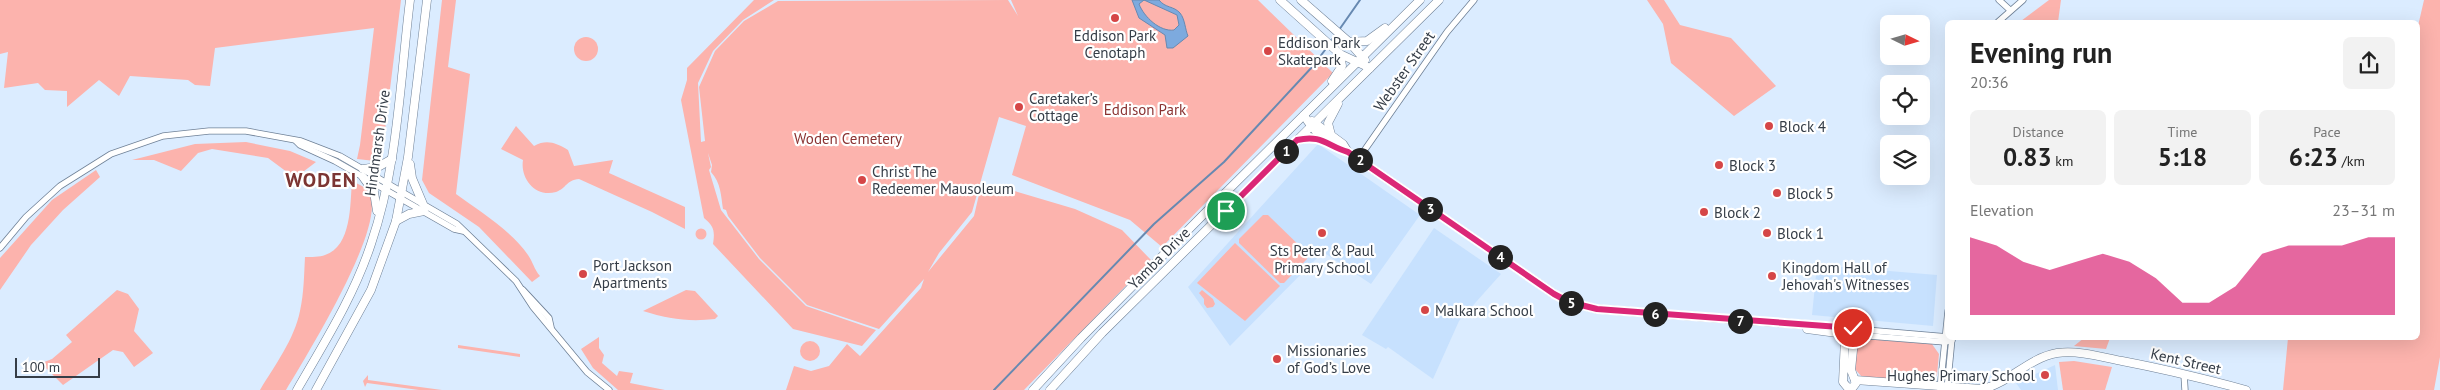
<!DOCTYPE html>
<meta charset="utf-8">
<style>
:root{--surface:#fff;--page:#f2f2f2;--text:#222;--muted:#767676;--accent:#db2777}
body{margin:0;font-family:"PT Sans",sans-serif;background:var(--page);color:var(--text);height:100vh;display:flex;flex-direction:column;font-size:19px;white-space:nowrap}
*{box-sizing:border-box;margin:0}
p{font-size:16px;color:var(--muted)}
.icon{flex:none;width:28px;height:28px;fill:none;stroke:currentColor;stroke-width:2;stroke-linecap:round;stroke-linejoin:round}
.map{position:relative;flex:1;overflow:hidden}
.side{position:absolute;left:1945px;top:20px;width:475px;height:320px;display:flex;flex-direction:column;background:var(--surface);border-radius:8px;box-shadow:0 5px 20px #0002}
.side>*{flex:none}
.needle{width:32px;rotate:95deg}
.tools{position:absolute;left:1880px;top:15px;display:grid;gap:10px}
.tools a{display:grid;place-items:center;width:50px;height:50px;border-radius:8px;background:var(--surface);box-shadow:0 5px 20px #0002;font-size:25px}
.scale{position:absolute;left:15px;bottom:12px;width:85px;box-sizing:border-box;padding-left:5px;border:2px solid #353d47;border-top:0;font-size:14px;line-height:18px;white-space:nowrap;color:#353d47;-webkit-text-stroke:4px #fff;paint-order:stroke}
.pin{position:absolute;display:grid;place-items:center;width:42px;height:42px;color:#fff;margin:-21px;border:2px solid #fff;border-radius:50%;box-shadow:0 1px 5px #0007}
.km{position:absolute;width:25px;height:25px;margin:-12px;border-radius:50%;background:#222;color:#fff;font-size:14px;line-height:25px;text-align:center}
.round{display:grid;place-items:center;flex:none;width:52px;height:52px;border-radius:8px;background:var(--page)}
.overview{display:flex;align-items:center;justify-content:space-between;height:85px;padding:0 25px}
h1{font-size:28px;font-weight:800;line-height:38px}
.metrics{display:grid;grid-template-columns:repeat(3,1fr);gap:8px;height:85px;padding:5px 25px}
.metrics div{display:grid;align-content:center;border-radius:8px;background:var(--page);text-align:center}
.metrics b{font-size:25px;font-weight:800}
.metrics small{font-size:14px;font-weight:400}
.metrics p{font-size:14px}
.chart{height:140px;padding:10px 25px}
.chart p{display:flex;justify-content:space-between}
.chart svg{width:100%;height:90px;margin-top:5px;fill:var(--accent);opacity:.7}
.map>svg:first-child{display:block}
.built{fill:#c7e1fe}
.green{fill:#fcb3ad}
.water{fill:#7daade;stroke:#6789b1}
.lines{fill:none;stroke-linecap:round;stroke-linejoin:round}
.stream{stroke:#6789b1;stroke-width:2}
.minor-casing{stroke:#6f8197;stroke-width:7}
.major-casing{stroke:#6f8197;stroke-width:9}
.minor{stroke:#fff;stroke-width:5.5}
.major{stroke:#fff;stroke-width:8}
.route-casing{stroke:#fff;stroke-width:10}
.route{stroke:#db2777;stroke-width:6}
.poi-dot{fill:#d54647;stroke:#fff;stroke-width:2}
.labels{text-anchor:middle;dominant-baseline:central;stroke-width:4.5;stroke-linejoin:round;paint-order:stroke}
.poi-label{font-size:15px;fill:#353d47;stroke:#fff;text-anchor:start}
.street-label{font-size:15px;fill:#353d47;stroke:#fff}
.park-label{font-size:15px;fill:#8a3332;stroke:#fff}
.district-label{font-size:20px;font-weight:bold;letter-spacing:1px;fill:#7c3533;stroke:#fff}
</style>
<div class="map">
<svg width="2440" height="390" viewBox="0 0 2440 390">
<rect width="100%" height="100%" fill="#dbecff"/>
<!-- built -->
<g class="built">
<polygon points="1318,144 1420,215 1371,284 1323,252 1230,346 1188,287"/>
<polygon points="1434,228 1501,274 1459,321 1433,379 1388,347 1386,349 1362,335"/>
<polygon points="1817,265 1937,275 1933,326 1812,315"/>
<polygon points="2055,365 2058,390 2021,390 2016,383"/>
</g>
<!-- green -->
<g class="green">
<polygon points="0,0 401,0 382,154 375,161 357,159 360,145 374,28 215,48 210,86 195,85 188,80 130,76 119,96 99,80 67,107 67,91 45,90 38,83 4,88 8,52 0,54"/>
<path d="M442,0h14l-8,67 22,7 -14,120c23,17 56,37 72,61 5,7 6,14 12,21l-8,6 -53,-55 -50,-34 -7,-13z"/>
<path d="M754,0h20l-31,20 -30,31 -15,32 3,59 4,-1 -6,-54 16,-36 29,-30 34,-20 230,-1 10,16 -7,-16h247l75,73 -171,174 -32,-27 -118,-45 14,-49 -27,-9 -27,95 -33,41 -11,19 46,-56 7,-30 17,7 10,-4 67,20 47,21 29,30 -127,130h-238l8,-24 17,5 18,-5 18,-22 13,12 61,-68 3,-9 -45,50 -72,-24 -47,-47 -32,-42 -2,-6 -3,-1c-2,-13 -2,-26 -12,-37l1,-7 -4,-12 3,14 -2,3 12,40 38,49 47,47 70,24 -14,16 -69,-17 -80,-85c2,-13 1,-18 -9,-26l-23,-118 6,-20v-12z"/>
<polygon points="1647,0 1664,0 1680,25 1731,38 1776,86 1734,116 1671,63 1663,24"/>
<polygon points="2049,0 2061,0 2058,22 2023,22 2021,21"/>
<polygon points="2424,0 2440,0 2440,357 2434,390 2283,390 2288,338 2418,338 2418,26"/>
<circle cx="586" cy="49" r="12"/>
<path d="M516,126l18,20c13,-7 22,-3 34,4l6,16 39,-6 -4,13 76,34v22l-33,-17 -73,-33c-13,1 -12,9 -23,13 -21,6 -36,-14 -33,-32l-22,-11z"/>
<polygon points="246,142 290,151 316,162 295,178 268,158 212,149 198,153 181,171 154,160 132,160 195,144"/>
<polygon points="96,170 100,177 63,210 31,245 0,290 0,258 52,200"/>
<path d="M352,181c8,4 17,7 19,17 10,37 -64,157 -85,192h-26c15,-25 34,-50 40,-79 4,-18 4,-36 5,-54 6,0 15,0 20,-2 27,-9 25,-51 27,-74z"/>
<polygon points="1263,215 1268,215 1308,254 1307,259 1284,283 1280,283 1239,243 1239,239"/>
<circle cx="701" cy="234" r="5.5"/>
<polygon points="1235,243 1280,286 1245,321 1197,283"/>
<polygon points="117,290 128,294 139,309 134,331 153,353 134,367 123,352 113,350 63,385 43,365 24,374 21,371 52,359 72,342 66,335"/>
<path d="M686,290l9,1 23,25 -3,3c-26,3 -47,0 -72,-8z"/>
<polygon points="1202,290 1213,299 1215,304 1213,307 1207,308 1204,304 1204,299 1199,293"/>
<polygon points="599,337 599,348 604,355 602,363 617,376 619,371 633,373 630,383 665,390 618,390 593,368 581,349"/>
<polygon points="2084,338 2110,338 2106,349 2074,346"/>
<polygon points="1866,339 1932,344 1939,354 1937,375 1927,382 1862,377 1854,368 1857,347"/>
<circle cx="810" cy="351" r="10"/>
<polygon points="458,345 520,354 520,357 458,348"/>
<polygon points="2074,361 2112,367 2105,390 2063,390 2059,362"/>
<polygon points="368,375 368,380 442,390 419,390 367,383 365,387 363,381"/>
</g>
<!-- water -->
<path class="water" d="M1132,0h12l-5,4c5,13 21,28 35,26l5,-5 -2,-10 -33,-15h15c6,8 15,6 21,13 5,6 5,16 8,23l-15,12h-6l-2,-13 -26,-17z"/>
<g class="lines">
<!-- stream -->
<g class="stream">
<polyline points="1339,30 1360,0"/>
<polyline points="1330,42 1336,34"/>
<polyline points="994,390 1154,224 1224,162 1313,66 1328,46"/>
</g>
<!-- minor casing -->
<g class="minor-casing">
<g id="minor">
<polyline points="1999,0 2010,10"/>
<polyline points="1998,22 2023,0"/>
<polyline points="296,141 300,145 335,161 454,229 463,231"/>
<polyline points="1359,158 1447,32 1474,0"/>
<polyline points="0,248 26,217 60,186 111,154 163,136 209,131 246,131 301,141 340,156 457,224 516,281 533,307 587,372 609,390"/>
<polyline points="523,290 549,318 551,327"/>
<polyline points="1854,329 1948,337"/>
<polyline points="1856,338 1869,336 1945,342 1952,340"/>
<polyline points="2184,374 2185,390"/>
<polyline points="1940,390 1948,311"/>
<polyline points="1947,390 1952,338"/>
</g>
</g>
<!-- major casing -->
<g class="major-casing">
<g id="major">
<polyline points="1280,0 1340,54 1370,68"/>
<polyline points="1301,0 1349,42 1365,60"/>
<polyline points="1349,42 1367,41 1385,28"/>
<polyline points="1332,81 1342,66 1340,54"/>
<path d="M1304,115c9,17 26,31 44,37l206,142 15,8 28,7 254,19 6,6 -5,7 -5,-1 -3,-4 1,-5 4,-3"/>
<polyline points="1312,121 1343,144 1348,152"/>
<polyline points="1331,135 1328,123 1338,104"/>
<polyline points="1297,140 1310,137 1325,141"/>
<polyline points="410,164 412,178 423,204"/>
<polyline points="363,169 378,167 392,159"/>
<polyline points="363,177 374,192 377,211"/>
<polyline points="396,221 409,214 424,211"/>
<polyline points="1807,329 1837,333 1844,337"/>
<polyline points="1845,339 1843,382 1848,388 1853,387 1856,383 1851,370 1854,340"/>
<path d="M1855,380l127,9c26,-5 46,-31 75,-36 21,-3 45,4 65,8 42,8 83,18 124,29"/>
<path d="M297,390c27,-47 57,-94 74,-146 27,-78 29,-163 39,-244"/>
<polyline points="316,390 371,290 396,221 408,157 427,0"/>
<polyline points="1033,390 1081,338 1205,213 1420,0"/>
<polyline points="1050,390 1102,333 1439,0"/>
</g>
</g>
<!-- minor -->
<use href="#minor" class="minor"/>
<!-- major -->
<use href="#major" class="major"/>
</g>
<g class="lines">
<!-- route casing -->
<g class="route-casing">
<path id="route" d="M1226,211l71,-71c25,-6 30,6 51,12l206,142 15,8 28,7 256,19"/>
</g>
<!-- route -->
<use href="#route" class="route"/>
</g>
<!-- markers -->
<g class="poi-dot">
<circle cx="1115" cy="18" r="5"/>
<circle cx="1268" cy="51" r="5"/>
<circle cx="1019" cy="107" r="5"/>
<circle cx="1769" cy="126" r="5"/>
<circle cx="1719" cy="165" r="5"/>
<circle cx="862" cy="180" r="5"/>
<circle cx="1777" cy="193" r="5"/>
<circle cx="1704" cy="212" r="5"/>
<circle cx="1322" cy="233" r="5"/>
<circle cx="1767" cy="233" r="5"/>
<circle cx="583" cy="274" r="5"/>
<circle cx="1772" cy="276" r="5"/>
<circle cx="1425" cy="310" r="5"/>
<circle cx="1277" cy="359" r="5"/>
<circle cx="2045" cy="375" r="5"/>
</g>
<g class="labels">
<!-- poi labels -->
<g class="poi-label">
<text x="1115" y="35" text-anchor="middle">Eddison Park<tspan x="1115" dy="17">Cenotaph</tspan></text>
<text x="1278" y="42">Eddison Park<tspan x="1278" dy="17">Skatepark</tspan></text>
<text x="1029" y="98">Caretaker’s<tspan x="1029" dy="17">Cottage</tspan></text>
<text x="1779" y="126">Block 4</text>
<text x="1729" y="165">Block 3</text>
<text x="872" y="171">Christ The<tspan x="872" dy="17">Redeemer Mausoleum</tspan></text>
<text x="1787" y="193">Block 5</text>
<text x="1714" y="212">Block 2</text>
<text x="1777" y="233">Block 1</text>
<text x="1322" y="250" text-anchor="middle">Sts Peter &amp; Paul<tspan x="1322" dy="17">Primary School</tspan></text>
<text x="593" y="265">Port Jackson<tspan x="593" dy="17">Apartments</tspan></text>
<text x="1782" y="267">Kingdom Hall of<tspan x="1782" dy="17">Jehovah's Witnesses</tspan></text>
<text x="1435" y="310">Malkara School</text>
<text x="1287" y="350">Missionaries<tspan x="1287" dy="17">of God’s Love</tspan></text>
<text x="2035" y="375" text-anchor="end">Hughes Primary School</text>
</g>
<!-- street labels -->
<g class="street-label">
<text transform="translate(1404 71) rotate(-55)">Webster Street</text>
<text transform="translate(377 143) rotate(-82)">Hindmarsh Drive</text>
<text transform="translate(1159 258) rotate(-45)">Yamba Drive</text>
<text transform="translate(2186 361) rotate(13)">Kent Street</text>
</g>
<!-- park labels -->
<g class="park-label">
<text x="1145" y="109">Eddison Park</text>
<text x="848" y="138">Woden Cemetery</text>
</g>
<!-- district labels -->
<g class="district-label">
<text x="321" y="180">WODEN</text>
</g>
</g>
</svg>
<div class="tools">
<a><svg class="needle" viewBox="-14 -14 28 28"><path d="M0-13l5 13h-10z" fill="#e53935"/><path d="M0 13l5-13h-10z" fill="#767676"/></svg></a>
<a><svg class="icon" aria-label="locate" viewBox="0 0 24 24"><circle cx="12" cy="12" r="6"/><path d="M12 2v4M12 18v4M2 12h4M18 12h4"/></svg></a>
<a><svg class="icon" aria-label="layers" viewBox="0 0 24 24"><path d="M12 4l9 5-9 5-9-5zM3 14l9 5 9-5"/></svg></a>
</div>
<div class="scale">100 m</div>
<div class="pin" style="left:1226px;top:211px;background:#1e9e55"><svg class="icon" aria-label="arrive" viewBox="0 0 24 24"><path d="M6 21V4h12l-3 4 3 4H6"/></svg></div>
<div class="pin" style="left:1853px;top:328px;background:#d93025"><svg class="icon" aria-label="check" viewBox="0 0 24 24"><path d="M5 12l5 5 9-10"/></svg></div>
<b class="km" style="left:1286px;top:151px">1</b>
<b class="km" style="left:1360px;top:160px">2</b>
<b class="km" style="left:1430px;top:209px">3</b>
<b class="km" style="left:1500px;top:257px">4</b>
<b class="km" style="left:1571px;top:303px">5</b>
<b class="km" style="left:1655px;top:314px">6</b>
<b class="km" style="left:1740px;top:321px">7</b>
<section class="side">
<div class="overview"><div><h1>Evening run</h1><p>20:36</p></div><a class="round"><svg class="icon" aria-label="share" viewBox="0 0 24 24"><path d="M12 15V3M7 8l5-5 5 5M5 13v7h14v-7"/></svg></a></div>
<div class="metrics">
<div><p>Distance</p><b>0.83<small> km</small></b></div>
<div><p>Time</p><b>5:18</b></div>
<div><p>Pace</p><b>6:23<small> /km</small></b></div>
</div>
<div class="chart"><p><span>Elevation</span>23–31 m</p>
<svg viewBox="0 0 160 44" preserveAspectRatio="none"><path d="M0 44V6L10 10L20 18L30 22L40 18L50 14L60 18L70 26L80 38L90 38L100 30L110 14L120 10L130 10L140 10L150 6L160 6V44z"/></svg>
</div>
</section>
</div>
